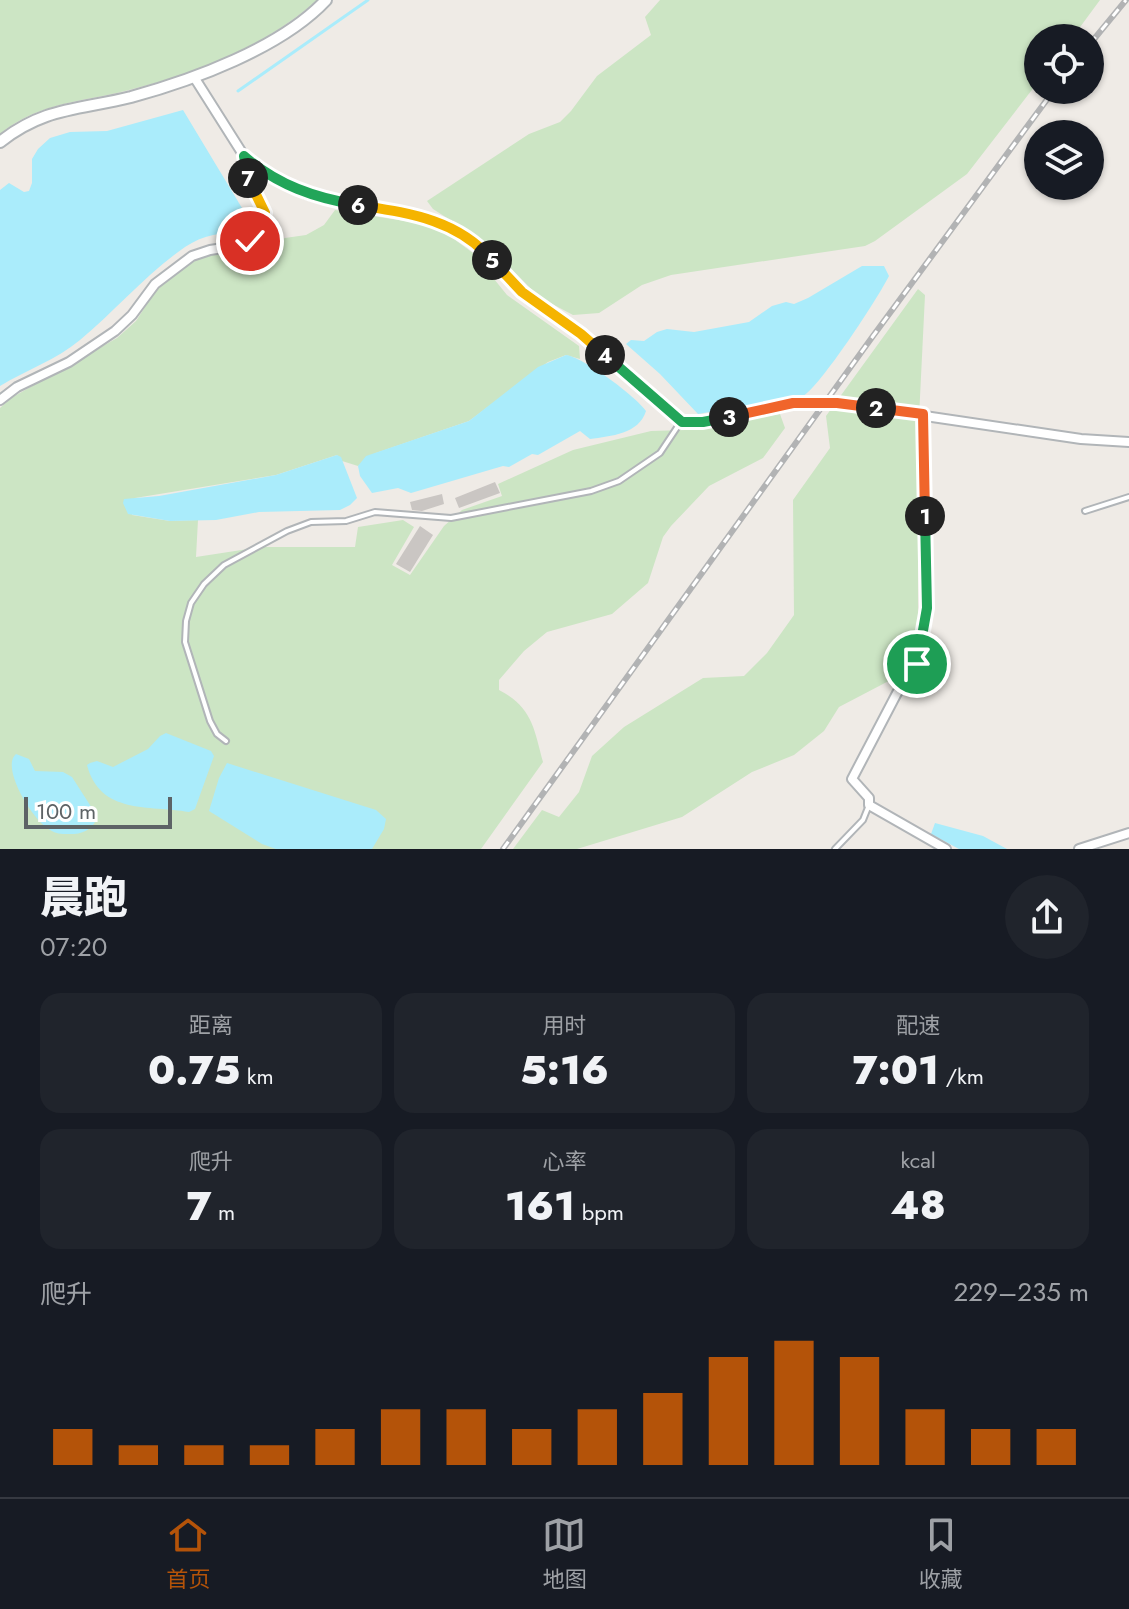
<!DOCTYPE html>
<html lang="zh">
<meta charset="utf-8">
<style>
:root{--surface:#171b24;--page:#20242c;--text:#f1f3f6;--muted:#9ea1a6;--line:#363941;--accent:#b45309}
body{margin:0;font-family:Jost,"Noto Sans SC",sans-serif;background:var(--page);color:var(--text);height:100vh;display:flex;flex-direction:column;font-size:30px;white-space:nowrap}
*{box-sizing:border-box;margin:0}
p{font-size:26px;color:var(--muted)}
.icon{flex:none;width:44px;height:44px;fill:none;stroke:currentColor;stroke-width:2;stroke-linecap:round;stroke-linejoin:round}
.map{position:relative;height:849px;overflow:hidden}
.details{display:flex;flex-direction:column;background:var(--surface);flex:1}
.details>*{flex:none}
.controls{position:absolute;left:1024px;top:24px;display:grid;gap:16px}
.controls a{display:grid;place-items:center;width:80px;height:80px;border-radius:50%;background:var(--surface);box-shadow:0 2px 6px #0004;font-size:40px}
.scale{position:absolute;left:24px;bottom:20px;width:148px;box-sizing:border-box;padding-left:8px;border:4px solid #5d6366;border-top:0;font-size:22px;line-height:28px;white-space:nowrap;color:#5d6366;-webkit-text-stroke:6px #fff;paint-order:stroke}
.pin{position:absolute;display:grid;place-items:center;width:68px;height:68px;color:#fff;margin:-34px;border:4px solid #fff;border-radius:50%;box-shadow:0 2px 8px #0007}
.km{position:absolute;width:40px;height:40px;margin:-20px;border-radius:50%;background:#222;color:#fff;font-size:22px;line-height:40px;text-align:center}
.round{display:grid;place-items:center;flex:none;width:84px;height:84px;border-radius:42px;background:var(--page)}
.summary{display:flex;align-items:center;justify-content:space-between;height:136px;padding:0 40px}
h1{font-size:44px;font-weight:800;line-height:60px}
.metrics{display:grid;grid-template-columns:repeat(3,1fr);gap:12px;height:136px;padding:8px 40px}
.metrics div{display:grid;align-content:center;border-radius:20px;background:var(--page);text-align:center}
.metrics b{font-size:40px;font-weight:800}
.metrics small{font-size:22px;font-weight:400}
.metrics p{font-size:22px}
.chart{height:224px;padding:16px 40px}
.chart p{display:flex;justify-content:space-between}
.chart svg{width:100%;height:144px;margin-top:8px;stroke:var(--accent);stroke-width:6}
.menu{display:flex;justify-content:space-around;align-items:center;height:112px;border-top:2px solid var(--line);background:var(--surface);font-size:22px;color:var(--muted)}
.menu a{display:grid;justify-items:center;gap:4px}
.menu .selected{color:var(--accent)}
.map>svg:first-child{display:block}
.green{fill:#cce5c4}
.water{fill:#aaecfb}
.lines{fill:none;stroke-linecap:round;stroke-linejoin:round}
.stream{stroke:#aaecfb;stroke-width:3}
.building{fill:#cac6c3}
.service-casing{stroke:#b1b5b8;stroke-width:8}
.minor-casing{stroke:#b1b5b8;stroke-width:12}
.tertiary-casing{stroke:#b1b5b8;stroke-width:14}
.service{stroke:#fff;stroke-width:4}
.minor{stroke:#fff;stroke-width:8}
.tertiary{stroke:#fff;stroke-width:10}
.rail-casing{stroke:#b2b3b4;stroke-width:6}
.rail{stroke:#fff;stroke-width:3;stroke-dasharray:9;stroke-linecap:butt}
.split-1-casing{stroke:#fff;stroke-width:16}
.split-2-casing{stroke:#fff;stroke-width:16}
.split-3-casing{stroke:#fff;stroke-width:16}
.split-4-casing{stroke:#fff;stroke-width:16}
.split-5-casing{stroke:#fff;stroke-width:16}
.split-6-casing{stroke:#fff;stroke-width:16}
.split-7-casing{stroke:#fff;stroke-width:16}
.split-8-casing{stroke:#fff;stroke-width:16}
.split-1{stroke:#22a559;stroke-width:10}
.split-2{stroke:#f0652b;stroke-width:10}
.split-3{stroke:#f0652b;stroke-width:10}
.split-4{stroke:#22a559;stroke-width:10}
.split-5{stroke:#f5b400;stroke-width:10}
.split-6{stroke:#f5b400;stroke-width:10}
.split-7{stroke:#22a559;stroke-width:10}
.split-8{stroke:#f5b400;stroke-width:10}
</style>
<div class="map">
<svg width="1129" height="849" viewBox="0 0 1129 849">
<rect width="100%" height="100%" fill="#efebe6"/>
<!-- green -->
<g class="green">
<path d="M0,0h317c-52,47 -125,75 -192,91 -44,11 -88,12 -125,43z"/>
<polygon points="660,0 1100,0 1072,38 1038,38 1038,82 967,174 875,241 865,246 671,275 642,285 599,313 573,315 539,297 486,243 433,209 427,201 529,134 560,122 571,111 597,76 651,35 645,17"/>
<path d="M335,210l89,14 19,7 30,22 34,42 72,51 1,13 -14,-4 -18,7 -79,59 -93,32 -18,13 -16,-5 -5,-6 -61,20 -141,23 -3,17 38,6 28,-1 -2,37 65,-10h94l3,-20 45,-7 11,7 -22,38 18,10 34,-49 18,-16 40,-14 -4,-12 75,-34 78,-19 34,-1 95,-16 5,14 -22,30 -54,28 -38,40 -8,11 -15,46 -36,31 -65,18 -23,19 -25,29v10c33,17 35,38 44,72l-62,87h-481v-441l11,-10 106,-60 19,-17 20,-31 35,-28 24,-10 41,-2 29,-12 21,-3 18,-10z"/>
<polygon points="918,289 925,295 918,438 918,635 911,664 904,673 839,707 824,731 794,755 752,772 682,817 577,849 513,849 542,810 559,817 579,792 592,756 624,727 703,678 744,676 767,653 794,615 793,500 830,448 826,416"/>
</g>
<!-- water -->
<g class="water">
<path d="M183,110l65,108c-7,18 -18,14 -35,17 -10,2 -19,6 -28,12 -39,27 -69,63 -105,93 -24,20 -54,30 -80,46v-196l9,-7 15,9 5,-1 3,-8v-24l6,-10 12,-11 20,-6 37,-1z"/>
<path d="M862,266h22l5,10c-11,22 -69,111 -86,120l-105,18 -38,-40 -34,-30 5,-4 13,1 13,-9 10,-3 27,3 55,-10 23,-16 14,-4 8,2 14,-6z"/>
<path d="M566,355c17,2 71,42 80,56 -7,23 -35,25 -56,28l-10,-8 -42,24 -6,-1 -23,13 -6,-1 -92,27 -13,-5 -26,5 -12,-17 -2,-10 8,-10 103,-35 69,-54z"/>
<polygon points="337,455 341,457 357,498 350,505 340,510 259,512 216,520 170,521 128,514 123,503 124,499 159,496 276,475"/>
<path d="M166,733l45,18 3,5 -19,53 -6,3c-40,-7 -89,3 -102,-47l3,-2 7,-2 16,6 35,-18 12,-13z"/>
<path d="M16,754l13,5 6,12 28,1 9,5 25,39c-2,11 -11,17 -23,18 -8,0 -16,1 -24,-4 -17,-9 -50,-63 -34,-76z"/>
<polygon points="227,763 376,810 386,819 384,829 372,849 276,849 262,844 209,811 219,778"/>
<polygon points="935,823 983,836 1007,849 959,849 931,834"/>
</g>
<g class="lines">
<!-- stream -->
<polyline class="stream" points="238,91 368,0"/>
</g>
<!-- building -->
<g class="building">
<polygon points="495,482 500,493 459,508 455,498"/>
<polygon points="442,494 444,504 422,511 412,510 410,502"/>
<polygon points="420,526 433,535 410,572 396,564"/>
</g>
<g class="lines">
<!-- service casing -->
<g class="service-casing">
<g id="service">
<polyline points="1085,511 1129,497"/>
<polyline points="226,741 217,734 210,721 185,642 186,621 191,603 204,584 224,565 287,531 311,522 346,521 375,512 451,518 591,491 619,481 660,453 680,423"/>
<polyline points="835,849 863,820 869,805"/>
</g>
</g>
<!-- minor casing -->
<g class="minor-casing">
<g id="minor">
<polyline points="194,77 244,156 259,170 306,194 324,199 427,218 450,226 478,245 522,292 581,334 682,422 703,422 793,403 837,403 1081,439 1129,442"/>
<polyline points="0,400 17,387 69,362 115,331 132,315 155,284 192,256 210,250 243,245 256,236 263,225 265,213 250,184 244,157"/>
<polyline points="923,414 927,608 920,648 917,664 897,693 852,779 869,798 869,805 946,849"/>
<polyline points="1079,849 1129,833"/>
</g>
</g>
<!-- tertiary casing -->
<g class="tertiary-casing">
<path id="tertiary" d="M0,142c44,-35 79,-32 131,-45 62,-17 150,-49 195,-97"/>
</g>
<!-- service -->
<use href="#service" class="service"/>
<!-- minor -->
<use href="#minor" class="minor"/>
<!-- tertiary -->
<use href="#tertiary" class="tertiary"/>
<!-- rail casing -->
<g class="rail-casing">
<g id="rail">
<polyline points="1090,44 1126,0"/>
<polyline points="503,849 873,336 1054,90"/>
</g>
</g>
<!-- rail -->
<use href="#rail" class="rail"/>
</g>
<g class="lines">
<!-- split-1 casing -->
<g class="split-1-casing">
<polyline id="split-1" points="917,664 927,608 925,516"/>
</g>
<!-- split-2 casing -->
<g class="split-2-casing">
<polyline id="split-2" points="876,408 923,414 925,516"/>
</g>
<!-- split-3 casing -->
<g class="split-3-casing">
<polyline id="split-3" points="729,417 793,403 837,403 876,408"/>
</g>
<!-- split-4 casing -->
<g class="split-4-casing">
<polyline id="split-4" points="605,355 682,422 703,422 729,417"/>
</g>
<!-- split-5 casing -->
<g class="split-5-casing">
<polyline id="split-5" points="492,260 522,292 581,334 605,355"/>
</g>
<!-- split-6 casing -->
<g class="split-6-casing">
<path id="split-6" d="M358,205c50,8 99,14 134,55"/>
</g>
<!-- split-7 casing -->
<g class="split-7-casing">
<path id="split-7" d="M248,178l-4,-22c33,29 71,42 114,49"/>
</g>
<!-- split-8 casing -->
<g class="split-8-casing">
<polyline id="split-8" points="248,178 265,213 261,230 250,241"/>
</g>
<!-- split-1 -->
<use href="#split-1" class="split-1"/>
<!-- split-2 -->
<use href="#split-2" class="split-2"/>
<!-- split-3 -->
<use href="#split-3" class="split-3"/>
<!-- split-4 -->
<use href="#split-4" class="split-4"/>
<!-- split-5 -->
<use href="#split-5" class="split-5"/>
<!-- split-6 -->
<use href="#split-6" class="split-6"/>
<!-- split-7 -->
<use href="#split-7" class="split-7"/>
<!-- split-8 -->
<use href="#split-8" class="split-8"/>
</g>
</svg>
<div class="controls">
<a><svg class="icon" aria-label="locate" viewBox="0 0 24 24"><circle cx="12" cy="12" r="6"/><path d="M12 2v4M12 18v4M2 12h4M18 12h4"/></svg></a>
<a><svg class="icon" aria-label="layers" viewBox="0 0 24 24"><path d="M12 4l9 5-9 5-9-5zM3 14l9 5 9-5"/></svg></a>
</div>
<div class="scale">100 m</div>
<div class="pin" style="left:917px;top:664px;background:#1e9e55"><svg class="icon" aria-label="arrive" viewBox="0 0 24 24"><path d="M6 21V4h12l-3 4 3 4H6"/></svg></div>
<div class="pin" style="left:250px;top:241px;background:#d93025"><svg class="icon" aria-label="check" viewBox="0 0 24 24"><path d="M5 12l5 5 9-10"/></svg></div>
<b class="km" style="left:925px;top:516px">1</b>
<b class="km" style="left:876px;top:408px">2</b>
<b class="km" style="left:729px;top:417px">3</b>
<b class="km" style="left:605px;top:355px">4</b>
<b class="km" style="left:492px;top:260px">5</b>
<b class="km" style="left:358px;top:205px">6</b>
<b class="km" style="left:248px;top:178px">7</b>
</div>
<section class="details">
<div class="summary"><div><h1>晨跑</h1><p>07:20</p></div><a class="round"><svg class="icon" aria-label="share" viewBox="0 0 24 24"><path d="M12 15V3M7 8l5-5 5 5M5 13v7h14v-7"/></svg></a></div>
<div class="metrics">
<div><p>距离</p><b>0.75<small> km</small></b></div>
<div><p>用时</p><b>5:16</b></div>
<div><p>配速</p><b>7:01<small> /km</small></b></div>
</div>
<div class="metrics">
<div><p>爬升</p><b>7<small> m</small></b></div>
<div><p>心率</p><b>161<small> bpm</small></b></div>
<div><p>kcal</p><b>48</b></div>
</div>
<div class="chart"><p><span>爬升</span>229–235 m</p>
<svg viewBox="0 0 160 44" preserveAspectRatio="none"><path d="M5 44V33M15 44V38M25 44V38M35 44V38M45 44V33M55 44V27M65 44V27M75 44V33M85 44V27M95 44V22M105 44V11M115 44V6M125 44V11M135 44V27M145 44V33M155 44V33"/></svg>
</div>
</section>
<nav class="menu">
<a class="selected"><svg class="icon" aria-label="home" viewBox="0 0 24 24"><path d="M3 11l9-7 9 7M6 9v11h12V9"/></svg>首页</a>
<a><svg class="icon" aria-label="map" viewBox="0 0 24 24"><path d="M3 6l6-2 6 2 6-2v14l-6 2-6-2-6 2zM9 4v14M15 6v14"/></svg>地图</a>
<a><svg class="icon" aria-label="saved" viewBox="0 0 24 24"><path d="M7 4h10v16l-5-4-5 4z"/></svg>收藏</a>
</nav>
